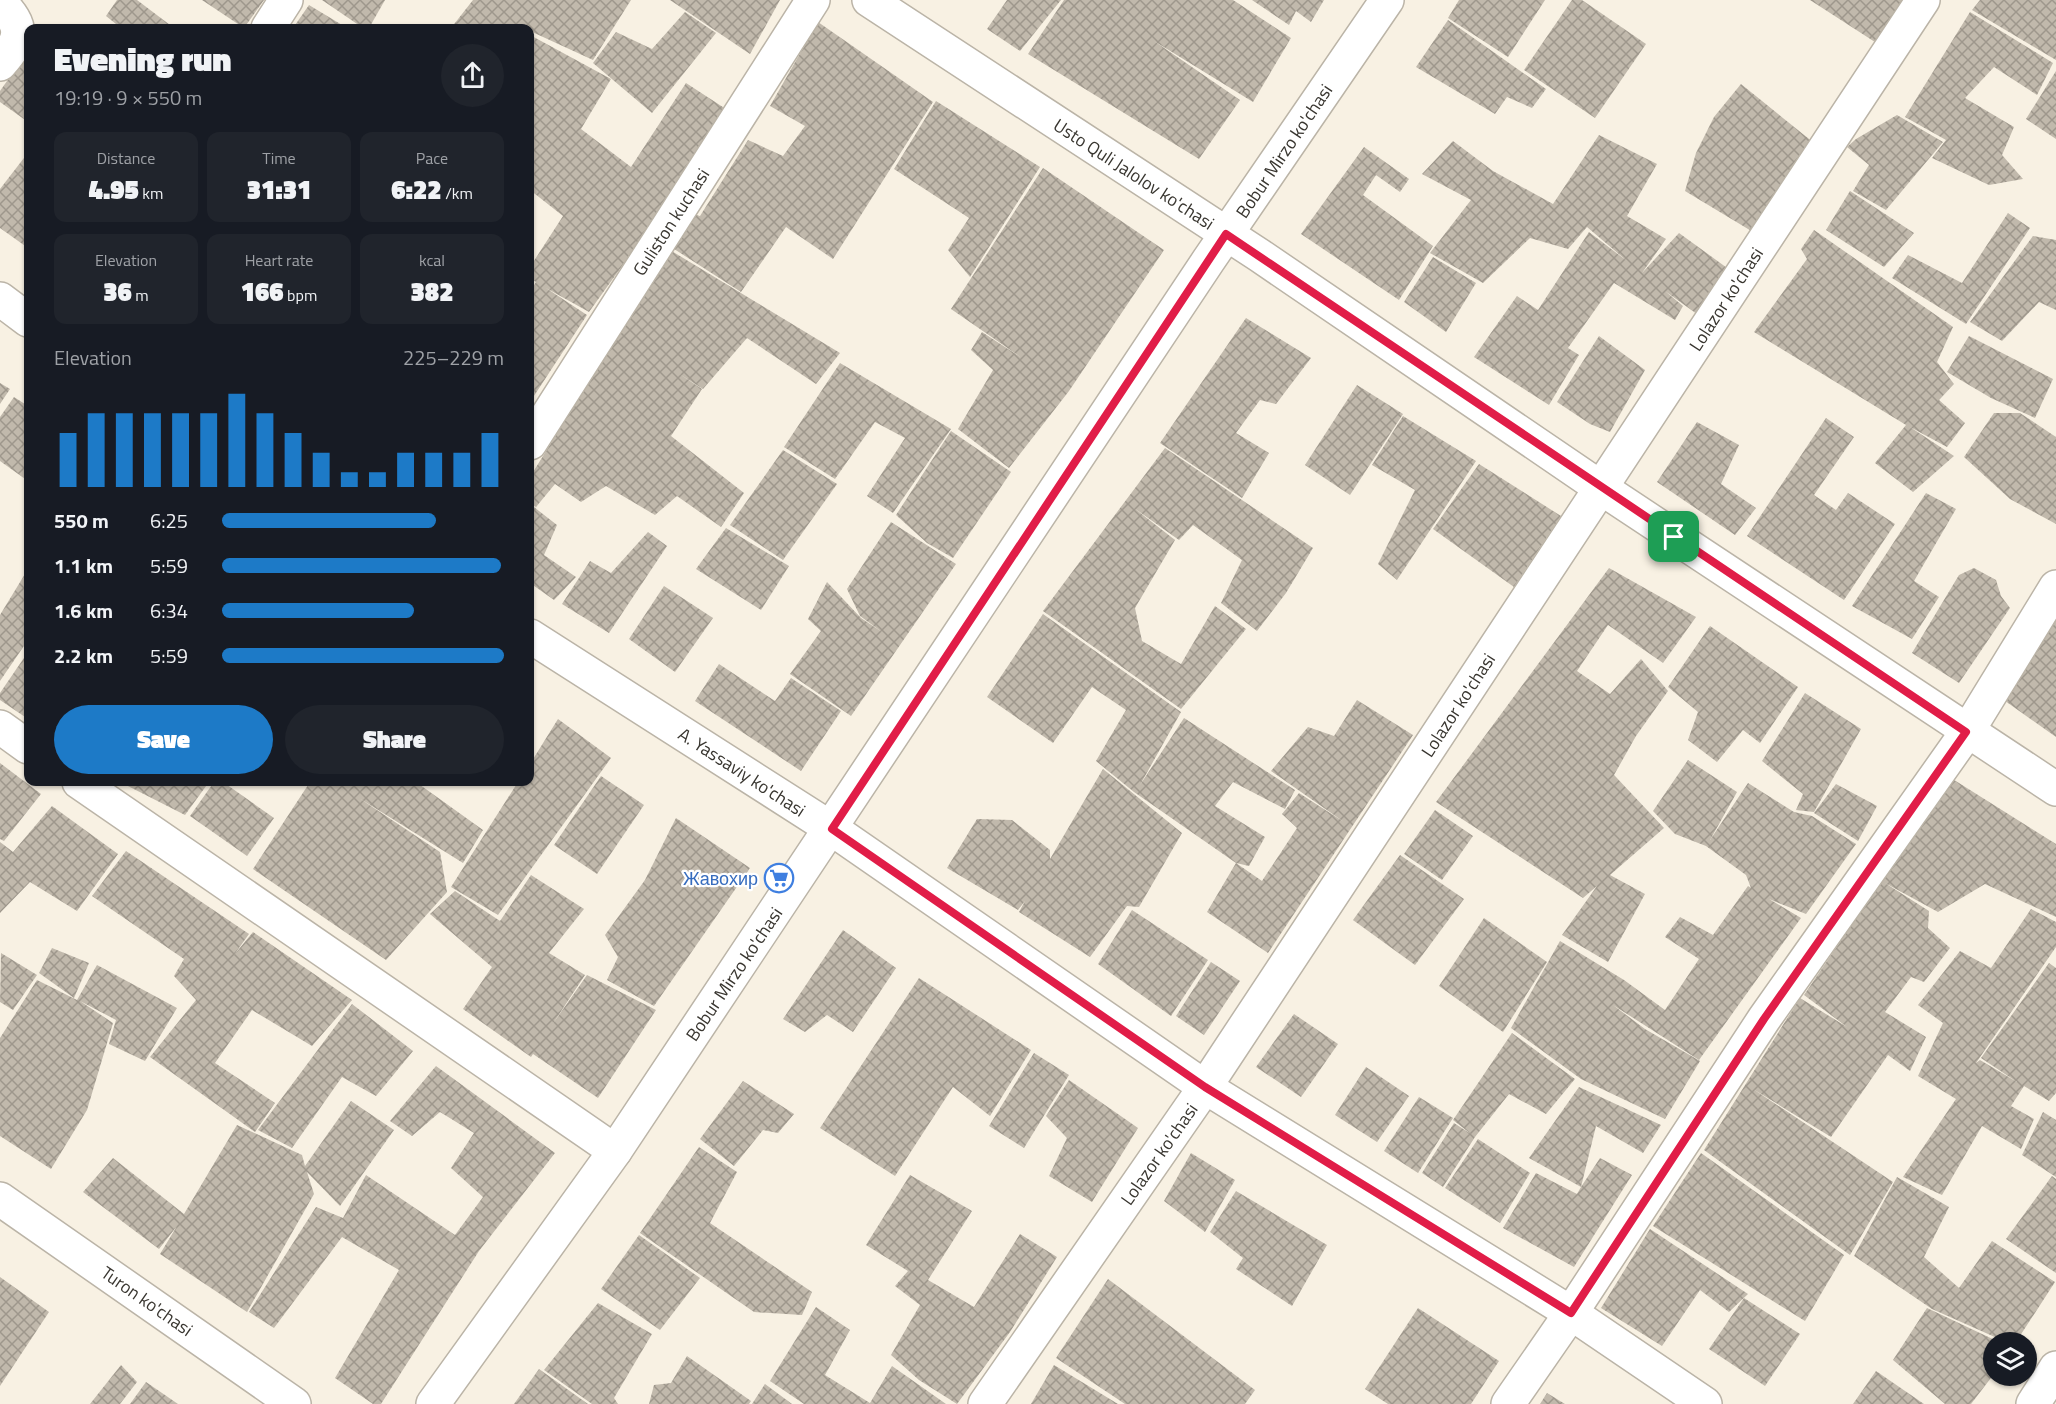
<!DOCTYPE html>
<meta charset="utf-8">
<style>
:root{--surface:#171b24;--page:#20242c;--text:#f1f3f6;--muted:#9ea1a6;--accent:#1d7ac7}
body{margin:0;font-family:"Titillium Web",sans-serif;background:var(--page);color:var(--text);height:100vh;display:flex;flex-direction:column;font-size:22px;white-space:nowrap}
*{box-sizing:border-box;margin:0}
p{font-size:20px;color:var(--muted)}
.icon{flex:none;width:33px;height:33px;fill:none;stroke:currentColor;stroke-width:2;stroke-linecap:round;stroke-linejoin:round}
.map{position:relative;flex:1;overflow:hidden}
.details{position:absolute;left:24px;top:24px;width:510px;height:762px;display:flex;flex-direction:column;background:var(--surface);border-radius:12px;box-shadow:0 2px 4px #0004}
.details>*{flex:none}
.fabs{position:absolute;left:1983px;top:1332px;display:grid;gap:12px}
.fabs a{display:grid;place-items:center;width:54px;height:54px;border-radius:50%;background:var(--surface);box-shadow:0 2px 4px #0004;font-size:30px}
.pin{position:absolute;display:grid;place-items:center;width:51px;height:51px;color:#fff;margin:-26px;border-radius:12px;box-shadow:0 3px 9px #0006}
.round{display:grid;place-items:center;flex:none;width:63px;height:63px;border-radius:32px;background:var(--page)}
.overview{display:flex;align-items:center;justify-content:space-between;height:102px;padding:0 30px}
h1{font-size:33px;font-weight:800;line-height:45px}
.figures{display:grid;grid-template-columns:repeat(3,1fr);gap:9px;height:102px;padding:6px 30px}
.figures div{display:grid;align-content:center;border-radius:12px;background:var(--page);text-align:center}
.figures b{font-size:26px;font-weight:800}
.figures small{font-size:16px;font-weight:400}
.figures p{font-size:16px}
.chart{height:168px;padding:12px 30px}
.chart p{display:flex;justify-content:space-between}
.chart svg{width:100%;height:108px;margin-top:6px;stroke:var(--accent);stroke-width:6}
.cta{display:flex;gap:12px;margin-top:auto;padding:12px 30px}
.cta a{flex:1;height:69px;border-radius:36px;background:var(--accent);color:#fff;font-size:24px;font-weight:800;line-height:69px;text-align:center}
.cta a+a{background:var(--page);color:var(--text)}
ul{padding:0 30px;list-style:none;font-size:20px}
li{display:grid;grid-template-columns:96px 72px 1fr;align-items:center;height:45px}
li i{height:15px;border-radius:8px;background:var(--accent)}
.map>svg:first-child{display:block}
.building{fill:url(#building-cross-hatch)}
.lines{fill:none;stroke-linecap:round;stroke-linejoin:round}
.minor-casing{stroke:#bbb4a7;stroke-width:36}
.minor{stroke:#fff;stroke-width:33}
.route-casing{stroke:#fff;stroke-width:12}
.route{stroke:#e11d48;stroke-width:8}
.labels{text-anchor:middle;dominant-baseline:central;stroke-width:4.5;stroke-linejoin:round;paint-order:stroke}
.street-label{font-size:18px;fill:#393630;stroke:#fff}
.shop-label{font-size:18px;fill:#366cbe;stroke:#fff;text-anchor:end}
</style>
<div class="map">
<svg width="2056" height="1404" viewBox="0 0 2056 1404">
<defs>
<pattern id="building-cross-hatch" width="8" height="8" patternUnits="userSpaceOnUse" patternTransform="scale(1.5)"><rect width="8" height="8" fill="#c1b9ac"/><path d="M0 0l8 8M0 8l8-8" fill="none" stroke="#9e978c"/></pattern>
</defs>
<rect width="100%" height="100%" fill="#f8f1e3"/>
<!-- building -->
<g class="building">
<polygon points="117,0 137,0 174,28 121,28 106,16"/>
<polygon points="202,0 264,0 244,28"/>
<polygon points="322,0 385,0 369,28 363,28"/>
<polygon points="473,0 631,0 593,60 530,31 530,28 451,28"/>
<polygon points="670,0 780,0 750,54"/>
<polygon points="1007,0 1061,0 1020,51 987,29"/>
<polygon points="1064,0 1233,0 1291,38 1253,102 1154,41 1240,100 1199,159 1028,54"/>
<polygon points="1252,0 1324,0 1311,22 1296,11 1289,25"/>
<polygon points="1459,0 1545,0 1508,57 1448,18"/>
<polygon points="1572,0 1582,0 1646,44 1595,118 1524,70"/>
<polygon points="1810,0 1907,0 1878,44"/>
<polygon points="1980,0 2056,0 2056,60 1972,10"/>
<polygon points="309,5 347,28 293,28"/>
<polygon points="685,12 716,33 652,113 593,63 616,32 652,49"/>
<polygon points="1970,12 2053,63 2037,95 1994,67 1965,98 2014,127 2002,155 2023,179 1989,185 1932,158 1946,140 1905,117"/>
<polygon points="1448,20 1546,89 1532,108 1507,97 1495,114 1416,67"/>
<polygon points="818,22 933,102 833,259 786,227 741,292 671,247 690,213 700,216 748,140 783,156 805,126 770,106"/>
<polygon points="530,35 611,79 581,129 631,167 686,83 732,113 589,312 546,288 587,315 530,402 530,292 536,282 530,278 530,267 563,216 530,190"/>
<polygon points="26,54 28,55 28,122 0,102 0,91"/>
<polygon points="2056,71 2056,139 2026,119"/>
<polygon points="1741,84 1814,143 1753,232 1685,191 1696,153 1714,117"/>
<polygon points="936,101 1040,167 970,277 948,250 969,218 894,169"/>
<polygon points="1897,115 1943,142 1886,210 1853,191 1869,165 1847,147 1856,139"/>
<polygon points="1599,135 1657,164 1627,216 1666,239 1642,273 1679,233 1734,273 1701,317 1665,291 1683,306 1675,320 1614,283 1568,348 1579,355 1549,405 1474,357 1517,296 1538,310 1589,232 1627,261 1587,227 1568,249 1530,238 1483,283 1430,253 1471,200 1422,174 1453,141 1493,171 1553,204"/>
<polygon points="1364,147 1409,179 1400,192 1376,175 1363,195 1433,246 1399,300 1301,234"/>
<polygon points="27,154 28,156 28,248 0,228 0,189"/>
<polygon points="1043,168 1164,250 1069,391 1009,468 958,429 993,370 971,350 982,332 1022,358 951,309"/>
<polygon points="1850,191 1914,233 1884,267 1826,230"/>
<polygon points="2008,213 2030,228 1966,324 1892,278 1908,255 1962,283"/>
<polygon points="1814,230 1953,327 1937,362 1954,384 1939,400 1965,423 1947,447 1910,427 1954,456 1913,492 1875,463 1906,425 1754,332 1807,259 1801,249"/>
<polygon points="2033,236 2056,240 2056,310 2039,302 2002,341 1970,322"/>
<polygon points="670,250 840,353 816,384 747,338 703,389 678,373 702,389 671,436 744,493 721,527 677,496 655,515 606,486 581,502 555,484 536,507 530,503 530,477"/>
<polygon points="1433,257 1476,283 1446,332 1404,302"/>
<polygon points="1246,318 1311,358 1276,404 1260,400 1236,433 1269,453 1242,498 1160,443"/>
<polygon points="1599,336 1645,370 1610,432 1590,424 1557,402"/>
<polygon points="1969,336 2053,379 2035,418 1991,398 1947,372"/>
<polygon points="840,363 951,429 893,513 867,496 905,438 875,422 835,479 784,447"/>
<polygon points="0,383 10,389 0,404"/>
<polygon points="1357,385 1403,414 1350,495 1305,465"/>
<polygon points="14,397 28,406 28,481 0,461 0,417"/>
<polygon points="1994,413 2020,413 2056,437 2056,524 2010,499 1964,457"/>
<polygon points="1403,416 1476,461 1397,580 1378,564 1415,490 1372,465"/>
<polygon points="1826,418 1854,437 1814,495 1836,510 1848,493 1895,524 1844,600 1747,536"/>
<polygon points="1697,422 1739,445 1721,484 1756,508 1735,535 1657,482"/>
<polygon points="951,431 1011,472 953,558 927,543 896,515"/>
<polygon points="1165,448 1313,548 1286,593 1257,631 1221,603 1242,560 1193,525 1179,540 1134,508 1175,540 1135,608 1142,641 1181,664 1215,606 1246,629 1181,709 1043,611"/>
<polygon points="783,450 837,484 783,560 730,525"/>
<polygon points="1479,464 1561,516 1514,587 1433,529"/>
<polygon points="1926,493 1956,509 1914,581 1939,597 1912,639 1852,606"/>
<polygon points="530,504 557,525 544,555 576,577 554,600 530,583"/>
<polygon points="891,522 956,564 851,716 790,674 821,631 808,619 827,582 861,618 882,632 860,616 847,589"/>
<polygon points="726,528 789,566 761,610 696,569"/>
<polygon points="648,532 667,546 609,633 562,604 590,561 611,573"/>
<polygon points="1609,568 1696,617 1663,663 1608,625 1577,671 1610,694 1641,659 1668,691 1636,736 1614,775 1664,828 1610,875 1645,894 1608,962 1562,935 1597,886 1583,898 1436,802"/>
<polygon points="1974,568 1996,580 2001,596 2010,608 1959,683 1912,653 1959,575"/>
<polygon points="28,569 28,640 0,681 0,615"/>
<polygon points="664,586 713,618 675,672 629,639"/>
<polygon points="1043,614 1181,712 1140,785 1184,718 1295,790 1285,809 1233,782 1215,806 1265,837 1249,866 1236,863 1262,881 1297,828 1282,814 1299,793 1344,822 1271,771 1308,727 1334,736 1357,700 1413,735 1268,953 1207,912 1236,863 1134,792 1096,761 1126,710 1092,687 1053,743 987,697"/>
<polygon points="2056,615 2056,737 2001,698"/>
<polygon points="1710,626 1798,687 1760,743 1743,730 1717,762 1688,740 1698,712 1668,687"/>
<polygon points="28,652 28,719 0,700 0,693"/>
<polygon points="719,664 775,701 791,678 841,711 801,771 695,701"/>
<polygon points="1805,693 1861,729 1814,812 1796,810 1803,794 1762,761"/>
<polygon points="558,719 611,758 498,915 451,887 518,782 530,782 530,764"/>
<polygon points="1688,760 1737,792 1710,840 1748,783 1794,812 1812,816 1856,844 1806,914 1769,899 1801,918 1699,1060 1613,1005 1645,1029 1700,1061 1665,1119 1581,1079 1511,1028 1560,941 1624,980 1665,1010 1699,959 1665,937 1680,917 1713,935 1748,886 1751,888 1746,875 1706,846 1675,834 1653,811"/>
<polygon points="0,763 41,794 4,841 0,839"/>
<polygon points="1103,769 1182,833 1139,907 1127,906 1090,957 1019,912 1025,901 1018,910 947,868 977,819 1012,820 1050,850 1050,859"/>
<polygon points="601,776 644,805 597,874 554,845"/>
<polygon points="1951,778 2056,844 2056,917 1985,884 1938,912 1885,883 1929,911 1928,928 1950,948 1924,982 1911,977 1885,1012 1926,1037 1910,1071 1888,1055 1831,1137 1753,1089 1893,1182 1850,1255 1704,1150 1800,998 1847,1027 1804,995"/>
<polygon points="120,782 209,782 185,815"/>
<polygon points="214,782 223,782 274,818 247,856 190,816"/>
<polygon points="310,782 416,782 483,830 463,863 359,798 440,852 447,892 386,960 253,869"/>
<polygon points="1836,784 1877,806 1858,841 1814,813"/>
<polygon points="52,806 118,854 77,911 30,882 0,913 0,842 13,852"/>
<polygon points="1435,810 1473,836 1442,880 1404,854"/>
<polygon points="676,818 750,868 654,1006 607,980 618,957 605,935 645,880"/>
<polygon points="126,851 249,934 234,955 253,932 352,1000 312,1046 252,1010 215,1063 275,1103 255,1132 150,1057 196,1000 174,976 184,959 92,896"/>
<polygon points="1400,855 1464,899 1415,965 1353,920"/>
<polygon points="531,875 584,909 549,953 585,975 552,1025 587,975 656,1010 598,1098 533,1054 531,1057 463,1009 492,967 430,914 455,891 500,921"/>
<polygon points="2031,909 2056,922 2056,947 1976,1063 1980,1060 2017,1082 1981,1058 2049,963 2056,968 2056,1093 2049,1101 2024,1086 2011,1106 2034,1119 2021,1149 1982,1126 1942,1195 1903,1177 1956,1099 1918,1076 1943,1023 1918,1005 1960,951 1991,968"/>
<polygon points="1132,910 1208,960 1171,1016 1098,964"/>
<polygon points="1484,918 1547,962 1503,1032 1439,986"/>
<polygon points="843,930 896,968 853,1032 827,1015 805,1032 783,1019"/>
<polygon points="52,948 89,963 74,998 39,973"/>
<polygon points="1,953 37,975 13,1010 0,1002"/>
<polygon points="1211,962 1240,981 1204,1035 1176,1016"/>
<polygon points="97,965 177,1008 145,1061 109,1044 116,1020 80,1001 113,1023 87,1110 51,1169 0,1136 0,1038 37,980 77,1000"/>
<polygon points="919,978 1031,1050 990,1116 953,1087 895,1176 820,1128"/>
<polygon points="352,1004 413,1051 376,1096 342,1077 292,1148 258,1130"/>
<polygon points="1294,1014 1338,1044 1301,1097 1256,1067"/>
<polygon points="1512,1033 1575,1079 1546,1114 1509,1094 1475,1137 1443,1187 1422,1173 1454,1123 1471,1134 1453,1120"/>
<polygon points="1034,1053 1069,1075 1024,1148 989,1126"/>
<polygon points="436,1066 555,1153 479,1251 381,1404 373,1404 335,1378 399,1270 342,1237 274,1328 249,1312 316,1207 343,1218 366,1175 455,1235 483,1197 451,1168 474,1133 440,1112 412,1136 390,1121"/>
<polygon points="1366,1067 1409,1096 1377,1142 1335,1115"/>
<polygon points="1069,1080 1138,1128 1092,1202 1049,1176 1067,1138 1046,1116"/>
<polygon points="743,1081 794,1114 778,1133 763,1130 734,1166 700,1139"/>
<polygon points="1579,1087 1661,1125 1643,1153 1596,1126 1581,1187 1600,1158 1632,1175 1574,1267 1503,1228 1536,1173 1577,1194 1581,1187 1529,1158"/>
<polygon points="1419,1097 1453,1118 1418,1173 1384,1151"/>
<polygon points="351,1101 394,1130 340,1206 307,1172 314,1194 247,1312 160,1254 177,1226 159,1249 83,1192 113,1158 184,1214 237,1125 302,1155 305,1166"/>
<polygon points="2043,1112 2056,1120 2056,1177 2022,1155"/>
<polygon points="1478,1139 1530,1173 1500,1223 1445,1188"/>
<polygon points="699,1147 737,1172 710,1223 812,1292 802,1315 754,1312 640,1233"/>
<polygon points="1191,1153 1235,1180 1205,1232 1164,1201"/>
<polygon points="1701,1153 1844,1255 1805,1321 1653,1226"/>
<polygon points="910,1175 972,1211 928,1280 974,1307 1020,1234 1057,1257 1010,1332 957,1404 919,1380 891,1355 920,1305 895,1286 908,1271 866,1245"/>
<polygon points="2052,1176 2056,1179 2056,1273 2006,1239"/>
<polygon points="1897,1177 1949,1207 1924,1257 1959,1288 1992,1241 2055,1282 2016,1342 2006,1342 1932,1309 1854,1256"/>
<polygon points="1236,1191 1327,1245 1292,1306 1236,1269 1243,1258 1210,1232"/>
<polygon points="1650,1229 1748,1294 1729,1312 1700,1290 1662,1346 1601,1308"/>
<polygon points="639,1235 700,1278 660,1330 601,1289"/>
<polygon points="0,1277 49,1312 0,1386"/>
<polygon points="1108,1279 1255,1390 1245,1404 1125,1404 1056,1358"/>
<polygon points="1744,1298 1800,1334 1765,1386 1709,1349"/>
<polygon points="598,1303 652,1334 614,1398 618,1404 592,1404 544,1370"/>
<polygon points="816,1307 850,1330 825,1375 870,1403 892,1366 946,1404 804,1404 770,1381"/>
<polygon points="1418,1308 1499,1361 1471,1404 1388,1404 1365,1389"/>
<polygon points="1927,1308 1999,1342 1994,1342 1994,1374 1971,1404 1945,1404 1893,1360"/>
<polygon points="687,1356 751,1401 749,1404 649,1404 654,1385 671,1383"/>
<polygon points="121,1365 137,1382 120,1404 90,1404"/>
<polygon points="1054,1365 1118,1404 1031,1404"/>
<polygon points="539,1369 588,1404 514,1404"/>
<polygon points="1876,1371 1924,1404 1853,1404"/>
<polygon points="146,1382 178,1404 130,1404"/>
<polygon points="765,1384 792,1404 752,1404"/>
<polygon points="1547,1393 1565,1404 1540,1404"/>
</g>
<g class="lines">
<!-- minor casing -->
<g class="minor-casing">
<g id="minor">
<polyline points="869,0 1259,255 1601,488 2056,789"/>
<path d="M0,2c24,25 23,36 0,62"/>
<polyline points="268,28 286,0"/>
<polyline points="0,299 28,320"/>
<polyline points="530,443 813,0"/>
<polyline points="530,636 832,829 1205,1087 1571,1313 1705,1404"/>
<polyline points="0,727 28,747"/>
<polyline points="79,782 615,1151"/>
<polyline points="0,1199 294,1404"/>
<polyline points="433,1404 615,1151 1208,261 1387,0"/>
<polyline points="985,1404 1205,1087 1923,0"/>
<polyline points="1508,1404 1571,1313 1764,1019 1967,732 2056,587"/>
<polyline points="2033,1404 2056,1368"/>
</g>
</g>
<!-- minor -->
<use href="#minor" class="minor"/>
</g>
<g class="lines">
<!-- route casing -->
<g class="route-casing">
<polygon id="route" points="1226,234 1966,732 1764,1019 1571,1313 1205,1087 832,829"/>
</g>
<!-- route -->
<use href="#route" class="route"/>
</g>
<!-- icons -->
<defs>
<g id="supermarket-ring" transform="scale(1.5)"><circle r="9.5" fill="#fff" stroke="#3f7fe0" stroke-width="1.5"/><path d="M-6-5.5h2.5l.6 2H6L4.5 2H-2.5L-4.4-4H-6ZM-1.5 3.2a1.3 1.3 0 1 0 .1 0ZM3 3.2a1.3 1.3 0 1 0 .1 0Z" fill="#3f7fe0"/></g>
</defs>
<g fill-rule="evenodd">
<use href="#supermarket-ring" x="779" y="878"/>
</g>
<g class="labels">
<!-- street labels -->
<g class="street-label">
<text transform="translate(1284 151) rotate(-56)">Bobur Mirzo ko'chasi</text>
<text transform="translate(1134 174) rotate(33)">Usto Quli Jalolov ko'chasi</text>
<text transform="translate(671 222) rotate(-57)">Guliston kuchasi</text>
<text transform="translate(1726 299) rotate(-57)">Lolazor ko'chasi</text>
<text transform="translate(1458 705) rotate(-57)">Lolazor ko'chasi</text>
<text transform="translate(742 772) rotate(33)">A. Yassaviy ko'chasi</text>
<text transform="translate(734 974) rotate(-56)">Bobur Mirzo ko'chasi</text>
<text transform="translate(1159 1154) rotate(-55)">Lolazor ko'chasi</text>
<text transform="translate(147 1301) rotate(35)">Turon ko'chasi</text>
</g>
<!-- shop labels -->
<g class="shop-label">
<text x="758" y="878">Жавохир</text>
</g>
</g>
</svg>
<div class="fabs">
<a><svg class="icon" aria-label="layers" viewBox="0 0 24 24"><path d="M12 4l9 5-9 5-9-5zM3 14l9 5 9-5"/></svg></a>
</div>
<div class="pin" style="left:1674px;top:537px;background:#1e9e55"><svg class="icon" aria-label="arrive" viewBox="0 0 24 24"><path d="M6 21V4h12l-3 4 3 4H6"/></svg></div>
<section class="details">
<div class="overview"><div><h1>Evening run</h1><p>19:19 · 9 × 550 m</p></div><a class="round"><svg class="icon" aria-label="share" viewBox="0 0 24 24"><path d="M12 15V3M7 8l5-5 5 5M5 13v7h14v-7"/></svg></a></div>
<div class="figures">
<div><p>Distance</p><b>4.95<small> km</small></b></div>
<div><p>Time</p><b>31:31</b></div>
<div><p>Pace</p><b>6:22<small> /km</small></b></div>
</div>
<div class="figures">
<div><p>Elevation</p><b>36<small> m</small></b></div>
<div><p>Heart rate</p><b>166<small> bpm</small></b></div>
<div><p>kcal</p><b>382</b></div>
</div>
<div class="chart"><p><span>Elevation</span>225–229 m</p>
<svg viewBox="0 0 160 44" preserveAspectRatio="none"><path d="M5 44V22M15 44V14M25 44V14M35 44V14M45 44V14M55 44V14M65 44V6M75 44V14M85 44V22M95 44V30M105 44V38M115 44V38M125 44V30M135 44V30M145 44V30M155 44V22"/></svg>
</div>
<ul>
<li><b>550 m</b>6:25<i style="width:76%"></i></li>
<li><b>1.1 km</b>5:59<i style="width:99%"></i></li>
<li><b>1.6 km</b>6:34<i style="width:68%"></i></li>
<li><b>2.2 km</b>5:59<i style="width:100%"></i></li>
</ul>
<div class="cta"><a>Save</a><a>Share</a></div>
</section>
</div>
